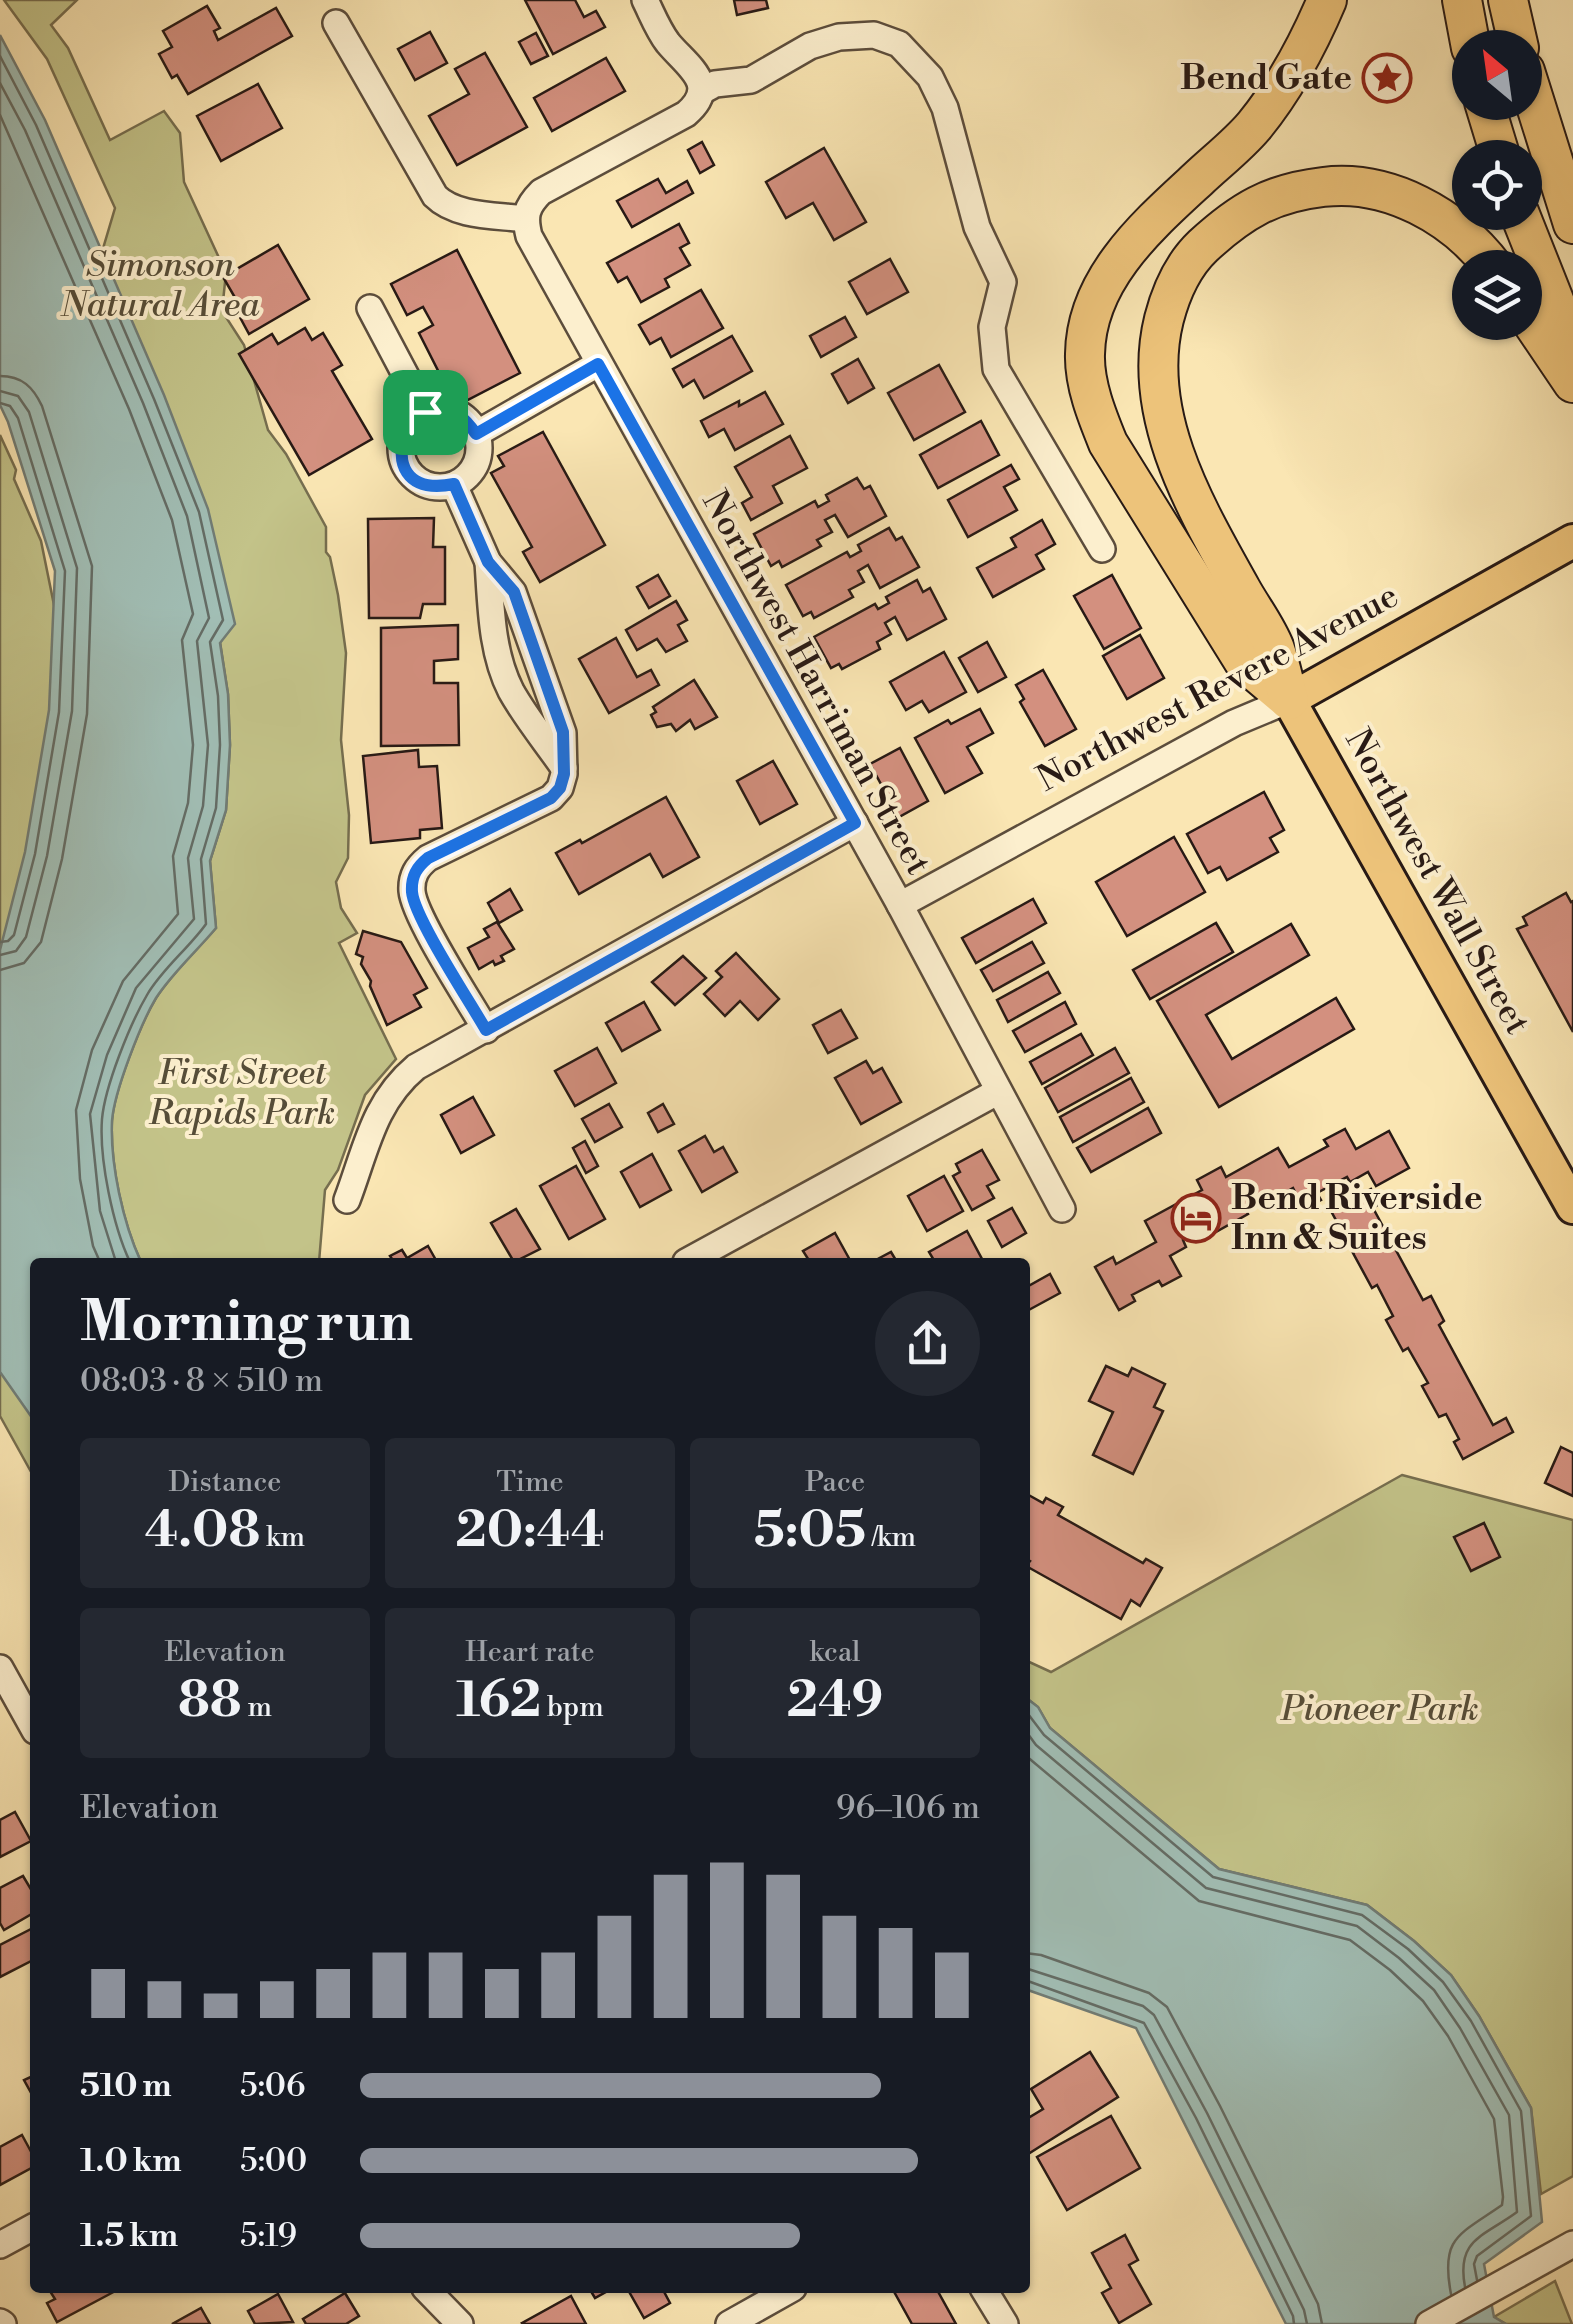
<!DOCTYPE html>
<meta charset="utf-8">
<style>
:root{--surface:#171b24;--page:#242831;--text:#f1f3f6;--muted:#9ea1a6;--accent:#8c9099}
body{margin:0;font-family:"Libre Bodoni",serif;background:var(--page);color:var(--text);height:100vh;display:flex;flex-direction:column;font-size:38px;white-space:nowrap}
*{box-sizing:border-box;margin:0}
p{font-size:32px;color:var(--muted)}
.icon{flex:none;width:55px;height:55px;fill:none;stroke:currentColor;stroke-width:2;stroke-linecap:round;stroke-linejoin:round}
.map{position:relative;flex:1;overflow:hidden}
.side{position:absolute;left:30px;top:1258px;width:1000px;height:1035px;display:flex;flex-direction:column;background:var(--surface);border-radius:10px;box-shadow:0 2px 8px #0004}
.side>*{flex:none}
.needle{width:65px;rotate:331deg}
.controls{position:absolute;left:1452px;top:30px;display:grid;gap:20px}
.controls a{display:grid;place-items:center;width:90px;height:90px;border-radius:50%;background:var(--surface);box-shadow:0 2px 8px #0004;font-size:50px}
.pin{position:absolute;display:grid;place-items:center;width:85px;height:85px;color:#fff;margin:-42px;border-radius:20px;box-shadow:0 5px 15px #0006}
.round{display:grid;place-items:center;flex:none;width:105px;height:105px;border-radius:52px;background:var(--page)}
.headline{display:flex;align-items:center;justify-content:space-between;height:170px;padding:0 50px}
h1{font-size:55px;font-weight:800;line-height:75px}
.metrics{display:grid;grid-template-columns:repeat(3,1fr);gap:15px;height:170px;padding:10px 50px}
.metrics div{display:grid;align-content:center;border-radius:10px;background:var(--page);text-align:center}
.metrics b{font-size:50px;font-weight:800}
.metrics small{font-size:28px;font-weight:400}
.metrics p{font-size:28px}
.chart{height:280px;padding:20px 50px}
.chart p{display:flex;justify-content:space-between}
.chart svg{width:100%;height:180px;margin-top:10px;stroke:var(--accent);stroke-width:6}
ul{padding:0 50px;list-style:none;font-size:32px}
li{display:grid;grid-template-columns:160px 120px 1fr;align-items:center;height:75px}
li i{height:25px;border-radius:12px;background:var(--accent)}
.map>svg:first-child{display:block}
.green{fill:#c3c389;stroke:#766e4f;stroke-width:2.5}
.water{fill:#a1beb5;stroke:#717c75;stroke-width:2.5}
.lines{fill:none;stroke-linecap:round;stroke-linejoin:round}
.shore{stroke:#646c65;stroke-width:2.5}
.building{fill:#d3907f;stroke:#281a15;stroke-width:2.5}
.minor-casing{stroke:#5c4d3c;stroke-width:30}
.major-casing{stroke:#281a15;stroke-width:38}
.highway-casing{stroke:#281a15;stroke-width:42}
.minor{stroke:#fcefce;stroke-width:25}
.major{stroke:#edc37a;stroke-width:32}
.highway{stroke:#edc37a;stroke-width:38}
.route-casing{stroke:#fff;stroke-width:20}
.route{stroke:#1a73e8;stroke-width:12}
.labels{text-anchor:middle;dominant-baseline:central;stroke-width:8;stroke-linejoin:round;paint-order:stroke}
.poi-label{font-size:35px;font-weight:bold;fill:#281a15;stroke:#fcefce;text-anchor:end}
.park-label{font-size:35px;font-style:italic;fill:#564d38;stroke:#fcefce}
.street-label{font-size:35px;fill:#281a15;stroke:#fcefce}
</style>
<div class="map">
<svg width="1573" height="2324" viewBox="0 0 1573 2324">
<rect width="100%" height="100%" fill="#fae6b3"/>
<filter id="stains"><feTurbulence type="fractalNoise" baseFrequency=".002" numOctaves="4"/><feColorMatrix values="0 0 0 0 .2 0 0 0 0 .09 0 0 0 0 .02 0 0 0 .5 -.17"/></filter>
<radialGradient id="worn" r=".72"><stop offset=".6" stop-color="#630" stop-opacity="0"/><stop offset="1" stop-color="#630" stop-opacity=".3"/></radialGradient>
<!-- green -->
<g class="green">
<path d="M4,0h73l-26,25 17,23 42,92 54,-29 16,22 4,49 42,91 -4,38 22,34 24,85 18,24 40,73v25l4,5 8,38 8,58 -5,87 8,75 -1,43 -12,24 5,26 16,25 -18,10 57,116 -31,36 -27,75 -13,20 -6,72h-178c-18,-39 -31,-98 -29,-141 2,-30 29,-98 44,-123 16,-25 41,-48 60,-70l-6,-67 16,-51 4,-65 -2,-51 -8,-52 14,-18 -11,-44 -140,-264 32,-108 -68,-149z"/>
<polygon points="0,435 16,470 14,479 41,541 55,610 56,683 0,1068"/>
<polygon points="0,1320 35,1359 35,1479 0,1416"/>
<polygon points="1402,1475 1573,1520 1573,2176 1541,2194 1531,2108 1479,2016 1451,1975 1414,1941 1367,1905 1219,1869 1050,1728 1038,1707 1025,1697 1025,1660 1051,1672"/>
<polygon points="1555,2281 1572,2324 1506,2324 1494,2317"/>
</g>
<!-- water -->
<g class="water">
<path d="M0,35l45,85 119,275 44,114 27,115 -15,19 8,51 2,51 -4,65 -16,51 6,67c-19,23 -44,45 -60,70 -15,25 -42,94 -44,123 -2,43 11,102 29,141h-106v160l-35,-50v-422l25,-98 24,-142 6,-139 -47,-149 -8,-17z"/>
<polygon points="1025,1697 1038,1707 1050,1728 1219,1869 1367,1905 1414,1941 1451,1975 1479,2016 1531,2108 1542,2222 1484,2264 1494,2317 1506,2324 1286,2324 1136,2028 1025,1989"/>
</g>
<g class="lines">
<!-- shore -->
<g class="shore">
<path d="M0,56l36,69 118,274 45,113 24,108 -13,22 8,54 2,49 -4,63 -15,51 5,65c-17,24 -44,45 -59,71 -17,29 -42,91 -45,124 -3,40 11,107 28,143"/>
<polyline points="0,83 25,130 143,403 187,516 209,618 197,641 208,745 203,806 188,858 194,919 136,988 107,1055 90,1114 100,1211 116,1262"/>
<polyline points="0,115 129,409 172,520 193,614 182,640 193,745 188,803 173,856 178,914 123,981 92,1050 76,1110 80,1179 93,1246 100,1262"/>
<path d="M0,376c22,0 33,11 42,30l50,160 -5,148 -25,145 -21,83 -17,21 -24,7"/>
<polyline points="0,391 18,396 29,412 77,568 72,711 47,856 26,937 16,951 0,955"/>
<polyline points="0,403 10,406 18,418 65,571 59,712 35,854 14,935 8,941 0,942"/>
<polyline points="1025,1710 1044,1735 1213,1877 1362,1915 1408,1949 1443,1982 1471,2021 1521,2111 1531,2216 1477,2256 1474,2264 1477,2280"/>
<path d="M1025,1730l11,15 170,143 151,38 42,32 35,32 26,38 49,87 8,97c-34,25 -61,27 -52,75"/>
<path d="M1025,1755l174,146 151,39 40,30 33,31 25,35 46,83 9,78 -1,8c-43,30 -62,32 -51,89"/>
<polyline points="1025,1953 1041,1955 1149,1993 1167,2007 1220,2106 1318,2304 1322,2324"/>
<polyline points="1025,1968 1143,2006 1154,2015 1207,2113 1304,2310 1307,2324"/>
<polyline points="1025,1980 1144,2023 1196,2118 1293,2316 1294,2324"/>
</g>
</g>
<!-- building -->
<g class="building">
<polygon points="525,0 575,0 584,17 596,11 605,27 553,54"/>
<polygon points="734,0 766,0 768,8 737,15"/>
<polygon points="207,6 220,28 214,31 218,40 276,8 292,36 188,94 177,75 172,78 159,54 172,47 163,31"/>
<polygon points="430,32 447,63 415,80 398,49"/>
<polygon points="536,33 548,56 531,64 519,42"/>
<polygon points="485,53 527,127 457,165 429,116 469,94 455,69"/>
<polygon points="606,58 625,91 552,131 534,98"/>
<polygon points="258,84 282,128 221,161 197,116"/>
<polygon points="702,142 714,165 700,173 688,150"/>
<polygon points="824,148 866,222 834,240 813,203 786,218 766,182"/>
<polygon points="658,179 666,193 687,181 693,193 632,227 617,201"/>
<polygon points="679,224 689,243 680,248 690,265 665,279 669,287 641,302 627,277 618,282 607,263"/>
<polygon points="278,245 309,299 249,334 236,310 241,308 223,277"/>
<polygon points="457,250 520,373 456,406 419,333 433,325 423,307 407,315 391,284"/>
<polygon points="890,259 908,292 867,314 849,282"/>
<polygon points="701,290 723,328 671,357 661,338 650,344 639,325"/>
<polygon points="845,317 856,337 821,357 810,336"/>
<polygon points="305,328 312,340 323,333 342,365 332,371 372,439 309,475 239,354 272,334 278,344"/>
<polygon points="732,336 752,371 704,398 694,380 683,387 673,369"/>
<polygon points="858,359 874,388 848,403 832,374"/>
<polygon points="939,365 965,412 914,440 888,393"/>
<polygon points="765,392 783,424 735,450 724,429 709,437 701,421 739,401 739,406"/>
<polygon points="981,421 999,455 938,488 920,455"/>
<polygon points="543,432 605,545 540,582 523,552 532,547 491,473 504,466 498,456"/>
<polygon points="790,436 807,468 773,486 782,503 751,520 742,503 752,497 735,467"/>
<polygon points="1011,465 1019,479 1004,487 1017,510 968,537 948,500"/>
<polygon points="857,478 864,489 870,486 886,516 848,537 835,515 825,520 832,532 817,540 821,546 782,567 779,561 771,566 754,534 815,501 818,507 829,501 826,495"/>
<polygon points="434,518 433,547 445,547 445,604 423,604 420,618 369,618 368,519"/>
<polygon points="1042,520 1055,544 1036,555 1044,569 993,597 977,568 1016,547 1011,538"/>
<polygon points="889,528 896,540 902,537 919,567 880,588 868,565 858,571 864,582 849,590 853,597 814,618 811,612 803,616 786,585 847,552 850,557 861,551 858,545"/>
<polygon points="658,575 670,596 649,608 637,587"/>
<polygon points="1112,575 1141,628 1104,649 1074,596"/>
<polygon points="917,580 923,592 930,588 946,619 907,640 895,617 885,623 891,634 877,642 880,649 842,669 839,664 831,668 814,637 875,604 878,609 889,603 886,597"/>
<polygon points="676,601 687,620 678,625 687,641 666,652 657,639 637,650 626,630"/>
<polygon points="458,625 458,659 434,661 434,683 458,683 459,745 381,746 381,628"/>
<polygon points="1140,635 1164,678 1127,699 1103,656"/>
<polygon points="616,638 637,677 651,670 659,685 609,713 579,659"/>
<polygon points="987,642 1006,677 978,692 959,658"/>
<polygon points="944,652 966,692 929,712 922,701 906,710 890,682"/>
<polygon points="1043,670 1076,729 1045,746 1020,702 1024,699 1016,685"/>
<polygon points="694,680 717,717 695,729 690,720 676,731 671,724 657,727 651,715 656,712 653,707"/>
<polygon points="980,709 993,733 967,747 982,773 945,793 915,738 948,720 951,724"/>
<polygon points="900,748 928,801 899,817 870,764"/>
<polygon points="418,750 419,767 437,766 442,828 420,830 420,838 371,843 363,756"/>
<polygon points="773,761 797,804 760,824 737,781"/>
<polygon points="1264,792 1284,830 1270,838 1278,852 1227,880 1220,867 1208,873 1187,834"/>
<polygon points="666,797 699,857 663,877 650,854 579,894 556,853 580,840 582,843"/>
<polygon points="1174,837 1205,892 1127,936 1096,882"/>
<polygon points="510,889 522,910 499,923 488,903"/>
<polygon points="1566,893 1571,902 1573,901 1573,1032 1517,929 1527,925 1523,917"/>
<polygon points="1033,899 1046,923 976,963 962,938"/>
<polygon points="497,922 514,949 501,956 504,961 495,965 493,961 479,969 468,948 489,937 484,929"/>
<polygon points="1216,923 1233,952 1150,999 1133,970"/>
<polygon points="1291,924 1309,955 1206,1015 1232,1059 1336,998 1354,1029 1219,1107 1157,1001"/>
<polygon points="363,931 401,942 427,988 414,995 421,1007 387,1025 370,986 371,981 361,964 363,957 356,954"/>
<polygon points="1032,942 1044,963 993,991 981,970"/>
<polygon points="736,953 779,999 758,1020 740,1001 725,1016 704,994 722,977 716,971"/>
<polygon points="683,956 706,978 675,1005 652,982"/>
<polygon points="1048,972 1060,993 1008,1022 997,1000"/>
<polygon points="644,1002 660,1030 622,1051 606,1023"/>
<polygon points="1065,1002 1076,1024 1025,1052 1013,1031"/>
<polygon points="841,1010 857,1038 828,1053 813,1025"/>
<polygon points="1081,1034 1093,1055 1042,1084 1030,1062"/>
<polygon points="597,1048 616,1083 575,1106 555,1071"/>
<polygon points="1115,1048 1129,1073 1058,1112 1045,1088"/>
<polygon points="866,1061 873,1073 882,1068 901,1102 861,1124 835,1078"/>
<polygon points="1131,1078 1144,1102 1073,1142 1060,1117"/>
<polygon points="473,1097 494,1135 461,1153 441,1115"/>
<polygon points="609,1104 622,1127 595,1142 582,1119"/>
<polygon points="663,1104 674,1124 658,1132 648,1113"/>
<polygon points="1148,1108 1161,1133 1091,1172 1077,1148"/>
<polygon points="1345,1129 1356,1149 1389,1131 1409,1168 1376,1186 1368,1172 1350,1182 1347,1177 1317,1193 1321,1200 1304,1209 1293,1188 1276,1198 1272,1192 1244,1207 1248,1214 1214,1233 1210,1225 1183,1240 1186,1247 1170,1256 1181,1276 1162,1286 1159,1281 1132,1295 1135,1301 1119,1310 1095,1267 1113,1257 1116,1264 1156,1242 1145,1221 1202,1190 1197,1180 1221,1167 1226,1177 1278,1148 1289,1167 1328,1146 1324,1140"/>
<polygon points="705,1136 714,1152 723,1147 737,1172 702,1192 679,1151"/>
<polygon points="585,1141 598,1166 586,1173 573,1148"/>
<polygon points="982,1150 999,1180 987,1186 994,1198 972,1210 953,1176 960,1172 956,1164"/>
<polygon points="652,1154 671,1190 640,1207 621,1172"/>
<polygon points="576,1166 605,1219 569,1239 540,1186"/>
<polygon points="944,1176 963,1211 927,1231 908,1196"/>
<polygon points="1371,1189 1379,1204 1373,1208 1423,1300 1431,1296 1444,1321 1439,1325 1493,1425 1506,1418 1513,1432 1463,1459 1454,1442 1459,1439 1446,1414 1439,1417 1422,1386 1428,1383 1408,1348 1403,1351 1386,1320 1393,1316 1377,1285 1372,1288 1353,1253 1359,1250 1348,1230 1343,1233 1331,1211"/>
<polygon points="1012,1208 1026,1233 1002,1247 988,1221"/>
<polygon points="516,1209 540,1249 514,1262 491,1223"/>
<polygon points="967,1231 982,1259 975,1262 935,1262 929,1252"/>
<polygon points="835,1233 851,1262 810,1262 803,1251"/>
<polygon points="428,1246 437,1262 394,1262 390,1256 402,1250 407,1258"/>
<polygon points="891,1252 897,1262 872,1262"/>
<polygon points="1050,1274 1060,1293 1025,1312 1025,1288"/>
<polygon points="1106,1366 1128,1376 1132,1368 1165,1384 1154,1407 1163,1411 1133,1474 1093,1455 1113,1412 1089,1401"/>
<polygon points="1561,1447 1573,1453 1573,1496 1545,1483"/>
<polygon points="1025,1493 1043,1503 1046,1498 1063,1507 1058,1515 1143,1563 1146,1559 1162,1568 1140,1606 1131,1600 1121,1619 1026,1566 1030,1561 1025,1558"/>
<polygon points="1484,1523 1500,1557 1471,1571 1454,1537"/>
<polygon points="15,1812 31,1841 0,1857 0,1820"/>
<polygon points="23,1876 35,1896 35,1912 4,1930 0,1923 0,1888"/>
<polygon points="35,1927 35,1959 0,1977 0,1945"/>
<polygon points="1090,2052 1118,2097 1025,2156 1025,2120 1043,2109 1031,2089"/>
<polygon points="35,2075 35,2100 24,2080"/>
<polygon points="1111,2116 1140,2168 1067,2210 1037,2157"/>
<polygon points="22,2135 35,2159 35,2166 0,2185 0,2147"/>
<polygon points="1125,2235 1138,2260 1129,2265 1151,2304 1119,2323 1102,2293 1111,2288 1092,2253"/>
<polygon points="48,2288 121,2288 57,2322 47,2303 55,2299"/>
<polygon points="589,2288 613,2288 595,2298"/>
<polygon points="627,2288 662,2288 670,2303 644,2318"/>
<polygon points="892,2288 936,2288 956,2324 912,2324"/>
<polygon points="345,2293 359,2316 346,2324 306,2324 303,2319"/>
<polygon points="278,2294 293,2322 255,2324 248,2311"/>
<polygon points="571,2296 586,2324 523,2324 522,2323"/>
<polygon points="201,2308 210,2324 172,2324"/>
</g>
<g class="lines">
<!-- minor casing -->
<g class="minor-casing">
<g id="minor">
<path d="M645,0c7,14 13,30 23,43 20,24 52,42 18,71l-145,78c-15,15 -17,24 -12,44l371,669 162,304"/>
<path d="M336,23l99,173c21,21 61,19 90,23"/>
<polyline points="702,91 715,84 751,80 810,46 839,37 874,35 899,44 930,77 945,108 977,227 1003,282 992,327 996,369 1102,549"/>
<polyline points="370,308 425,412"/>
<circle cx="440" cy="448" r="39"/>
<polyline points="476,434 598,364"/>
<path d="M454,485l34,77 25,30 50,141 1,41 -4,14 -9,10 -123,60c-11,9 -17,18 -16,33 2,26 58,111 74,139"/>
<path d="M488,562c3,43 3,90 23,129 15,27 36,52 53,77"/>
<polyline points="900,905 1234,723 1289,700"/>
<path d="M347,1200c19,-50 26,-97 69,-133l439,-244"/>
<polyline points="686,1262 997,1092"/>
<polyline points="0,1668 35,1731"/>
<polyline points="0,2245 35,2226"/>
<polyline points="425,2288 460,2324"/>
<polyline points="983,2288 1005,2324"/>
<polyline points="0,2322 3,2324"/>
<polyline points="729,2324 793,2288"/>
<polyline points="1429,2324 1573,2244"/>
</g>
</g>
<!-- major casing -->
<g class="major-casing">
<polyline id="major" points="1573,541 1289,700 1573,1207"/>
</g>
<!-- highway casing -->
<g class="highway-casing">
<g id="highway">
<polyline points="1462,0 1471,48"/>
<polyline points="1508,0 1519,48"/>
<polyline points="1525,71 1573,224"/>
<polyline points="1484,102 1501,158"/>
<polyline points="1519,212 1573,348"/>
<polyline points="1525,312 1573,383"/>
<path d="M1289,700l-45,-38 -136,-219c-11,-27 -24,-59 -23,-89 1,-75 62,-128 113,-175 18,-17 40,-34 56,-53 31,-38 54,-81 73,-126"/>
<path d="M1289,700c-5,-17 -8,-34 -14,-51 -8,-21 -23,-40 -34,-60 -45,-81 -101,-174 -77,-270 7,-27 19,-54 39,-73 38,-35 68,-53 120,-59 65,-8 132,29 171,81"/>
</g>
</g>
<!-- minor -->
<use href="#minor" class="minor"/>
<!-- major -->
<use href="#major" class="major"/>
<!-- highway -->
<use href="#highway" class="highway"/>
</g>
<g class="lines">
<!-- route casing -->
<g class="route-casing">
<path id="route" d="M598,364l257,459 -369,207c-16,-28 -72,-113 -74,-138 -1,-16 5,-25 16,-34l123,-60 9,-10 4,-14 -1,-42 -49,-140 -26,-30 -34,-78c-100,20 -36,-136 22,-50z"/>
</g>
<!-- route -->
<use href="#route" class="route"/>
</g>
<!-- icons -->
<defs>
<g id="sight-ring" transform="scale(2.5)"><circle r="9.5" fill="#fcefce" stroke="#8f2418" stroke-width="1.5"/><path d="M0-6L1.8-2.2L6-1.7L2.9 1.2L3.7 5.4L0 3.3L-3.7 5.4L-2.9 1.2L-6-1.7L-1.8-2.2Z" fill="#8f2418"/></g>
<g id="hotel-ring" transform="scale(2.5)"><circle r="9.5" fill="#fcefce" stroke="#8f2418" stroke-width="1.5"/><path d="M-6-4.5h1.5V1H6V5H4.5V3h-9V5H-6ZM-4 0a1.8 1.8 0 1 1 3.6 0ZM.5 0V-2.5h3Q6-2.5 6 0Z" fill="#8f2418"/></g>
</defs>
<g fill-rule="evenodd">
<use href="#sight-ring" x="1387" y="78"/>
<use href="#hotel-ring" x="1196" y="1218"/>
</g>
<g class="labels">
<!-- poi labels -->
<g class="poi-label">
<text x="1352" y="78">Bend Gate</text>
<text x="1231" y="1198" text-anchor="start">Bend Riverside<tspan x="1231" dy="40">Inn &amp; Suites</tspan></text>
</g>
<!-- park labels -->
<g class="park-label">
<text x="160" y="265">Simonson<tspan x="160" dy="40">Natural Area</tspan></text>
<text x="242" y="1073">First Street<tspan x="242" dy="40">Rapids Park</tspan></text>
<text x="1380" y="1709">Pioneer Park</text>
</g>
<!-- street labels -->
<g class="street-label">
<text transform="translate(816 683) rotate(61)">Northwest Harriman Street</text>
<text transform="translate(1218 688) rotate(-28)">Northwest Revere Avenue</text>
<text transform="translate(1437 882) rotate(61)">Northwest Wall Street</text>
</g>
</g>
<rect width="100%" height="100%" filter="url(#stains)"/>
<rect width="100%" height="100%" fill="url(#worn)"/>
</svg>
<div class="controls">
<a><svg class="needle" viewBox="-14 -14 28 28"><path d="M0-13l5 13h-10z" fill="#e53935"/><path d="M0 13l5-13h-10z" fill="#9ea1a6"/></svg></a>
<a><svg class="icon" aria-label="locate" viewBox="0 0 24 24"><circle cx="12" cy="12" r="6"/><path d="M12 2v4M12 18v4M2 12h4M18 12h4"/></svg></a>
<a><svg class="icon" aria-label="layers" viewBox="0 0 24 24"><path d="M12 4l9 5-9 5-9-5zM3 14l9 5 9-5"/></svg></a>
</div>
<div class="pin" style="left:425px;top:412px;background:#1e9e55"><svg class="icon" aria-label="arrive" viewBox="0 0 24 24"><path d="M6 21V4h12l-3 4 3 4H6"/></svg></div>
<section class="side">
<div class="headline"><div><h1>Morning run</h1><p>08:03 · 8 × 510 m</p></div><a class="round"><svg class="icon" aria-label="share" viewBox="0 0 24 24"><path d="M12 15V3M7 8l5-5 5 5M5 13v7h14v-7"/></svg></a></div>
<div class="metrics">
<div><p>Distance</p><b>4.08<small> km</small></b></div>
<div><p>Time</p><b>20:44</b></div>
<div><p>Pace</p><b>5:05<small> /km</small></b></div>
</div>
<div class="metrics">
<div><p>Elevation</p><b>88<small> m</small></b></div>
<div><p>Heart rate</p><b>162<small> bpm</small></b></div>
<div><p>kcal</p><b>249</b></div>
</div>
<div class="chart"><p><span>Elevation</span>96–106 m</p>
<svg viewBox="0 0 160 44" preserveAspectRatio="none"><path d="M5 44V32M15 44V35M25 44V38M35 44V35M45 44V32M55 44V28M65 44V28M75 44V32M85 44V28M95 44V19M105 44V9M115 44V6M125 44V9M135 44V19M145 44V22M155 44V28"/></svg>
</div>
<ul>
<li><b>510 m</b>5:06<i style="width:84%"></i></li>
<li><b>1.0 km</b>5:00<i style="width:90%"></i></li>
<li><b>1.5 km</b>5:19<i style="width:71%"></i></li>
</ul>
</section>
</div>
